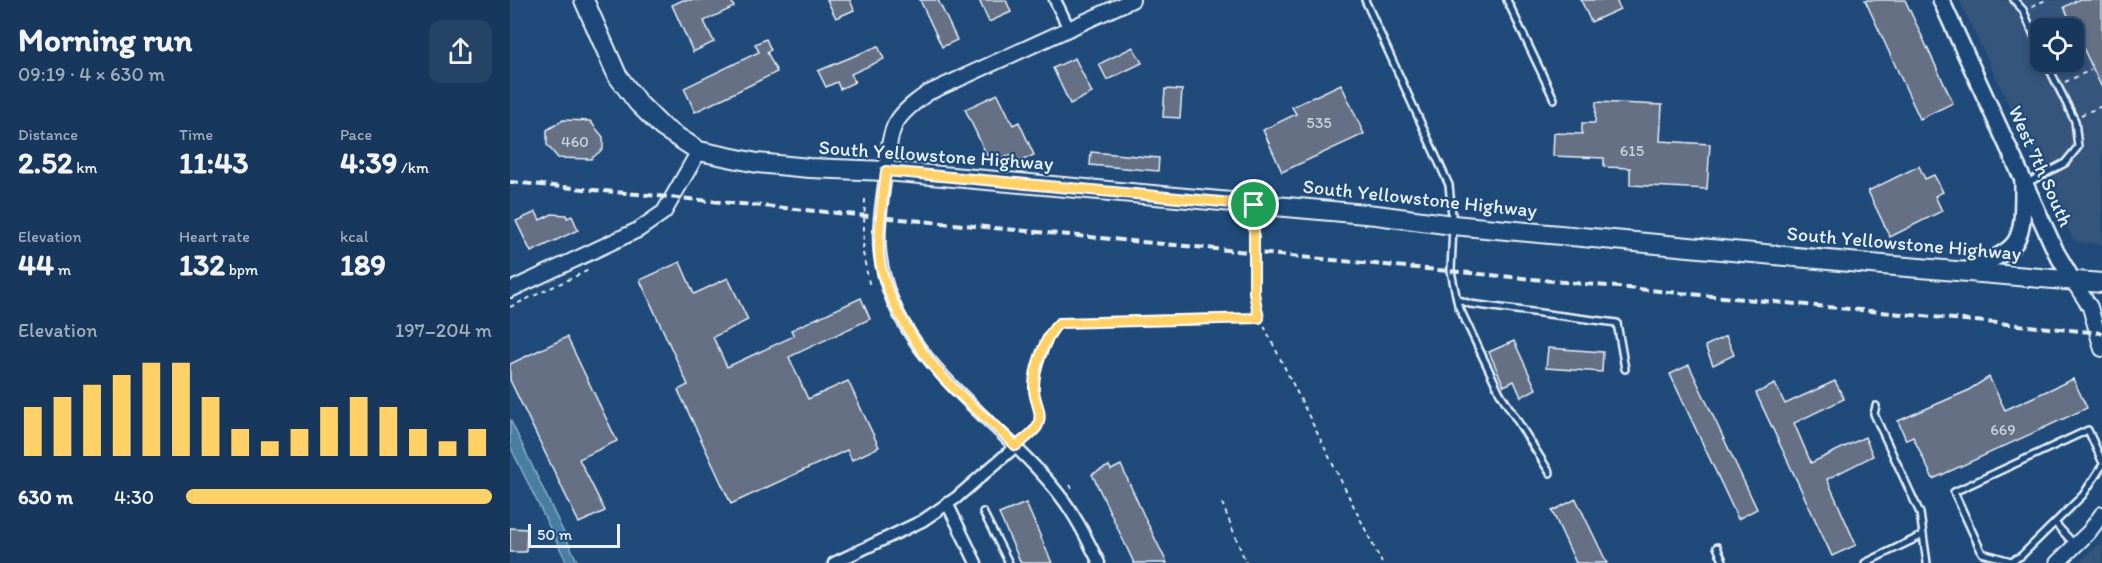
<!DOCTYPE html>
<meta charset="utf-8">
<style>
:root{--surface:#17385c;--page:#244365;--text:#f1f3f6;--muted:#9eacbb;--line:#365272;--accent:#ffd166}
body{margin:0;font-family:Itim,sans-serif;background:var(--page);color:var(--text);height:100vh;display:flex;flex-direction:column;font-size:22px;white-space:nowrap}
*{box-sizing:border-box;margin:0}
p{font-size:20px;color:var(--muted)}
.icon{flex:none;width:33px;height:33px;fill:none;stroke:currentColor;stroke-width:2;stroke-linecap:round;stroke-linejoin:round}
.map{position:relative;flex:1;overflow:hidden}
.panel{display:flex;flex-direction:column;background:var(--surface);width:510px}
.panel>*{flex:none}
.fabs{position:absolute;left:1520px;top:18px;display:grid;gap:12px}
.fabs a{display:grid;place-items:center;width:54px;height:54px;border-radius:12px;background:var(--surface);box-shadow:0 3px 9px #0003,0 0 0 2px var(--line);font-size:30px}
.scale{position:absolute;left:18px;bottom:15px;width:92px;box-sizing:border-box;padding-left:6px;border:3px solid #e8f1f8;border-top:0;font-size:16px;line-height:21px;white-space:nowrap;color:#e8f1f8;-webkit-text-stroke:4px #1f4a7a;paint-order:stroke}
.pin{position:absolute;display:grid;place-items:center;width:51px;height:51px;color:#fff;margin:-26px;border:3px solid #fff;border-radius:50%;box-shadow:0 2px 6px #0007}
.round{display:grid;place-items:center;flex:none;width:63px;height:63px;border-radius:12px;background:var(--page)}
.summary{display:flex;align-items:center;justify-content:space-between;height:102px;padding:0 18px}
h1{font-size:33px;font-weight:700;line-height:45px}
.metrics{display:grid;grid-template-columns:repeat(3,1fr);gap:9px;height:102px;padding:6px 18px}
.metrics div{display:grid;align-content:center}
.metrics b{font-size:30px;font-weight:700}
.metrics small{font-size:16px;font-weight:400}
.metrics p{font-size:16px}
.chart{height:168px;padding:12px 18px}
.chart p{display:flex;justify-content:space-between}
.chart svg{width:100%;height:108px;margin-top:6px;stroke:var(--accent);stroke-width:6}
ul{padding:0 18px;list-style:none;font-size:20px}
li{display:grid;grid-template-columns:96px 72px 1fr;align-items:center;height:45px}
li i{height:15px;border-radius:8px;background:var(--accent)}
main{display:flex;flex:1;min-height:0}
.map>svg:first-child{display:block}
.built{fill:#34557d;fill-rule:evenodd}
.water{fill:#467ea1;stroke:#87acc4;stroke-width:1.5}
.building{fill:#656f85;stroke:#e8f1f8;stroke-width:1.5}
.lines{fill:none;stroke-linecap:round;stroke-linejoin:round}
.service-casing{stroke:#e8f1f8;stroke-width:10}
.minor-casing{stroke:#e8f1f8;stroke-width:15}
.tertiary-casing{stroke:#e8f1f8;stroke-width:18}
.secondary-casing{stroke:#e8f1f8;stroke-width:20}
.primary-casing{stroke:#e8f1f8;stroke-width:22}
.path{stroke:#e8f1f8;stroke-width:2;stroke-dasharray:4.5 4.5;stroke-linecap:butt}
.service{stroke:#1f4a7a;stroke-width:5}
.minor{stroke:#1f4a7a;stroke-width:10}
.tertiary{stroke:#1f4a7a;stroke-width:14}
.secondary{stroke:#1f4a7a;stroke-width:15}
.primary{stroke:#1f4a7a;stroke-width:18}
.rail{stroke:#e8f1f8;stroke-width:4;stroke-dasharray:9 4.5;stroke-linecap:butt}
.route-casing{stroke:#fff;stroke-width:12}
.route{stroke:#ffd166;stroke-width:8}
.labels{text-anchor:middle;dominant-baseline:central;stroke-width:4.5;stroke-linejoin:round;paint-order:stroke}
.number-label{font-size:16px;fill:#c7d0db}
.street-label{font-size:20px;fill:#e8f1f8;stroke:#1f4a7a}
</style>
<main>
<section class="panel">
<div class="summary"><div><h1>Morning run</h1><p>09:19 · 4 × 630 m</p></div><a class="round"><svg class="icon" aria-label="share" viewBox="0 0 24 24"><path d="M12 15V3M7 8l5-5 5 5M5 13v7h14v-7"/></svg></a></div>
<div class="metrics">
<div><p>Distance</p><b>2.52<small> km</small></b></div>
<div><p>Time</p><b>11:43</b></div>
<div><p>Pace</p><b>4:39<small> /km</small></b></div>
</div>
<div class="metrics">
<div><p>Elevation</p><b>44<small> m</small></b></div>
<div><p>Heart rate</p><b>132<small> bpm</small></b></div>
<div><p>kcal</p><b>189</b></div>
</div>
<div class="chart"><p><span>Elevation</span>197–204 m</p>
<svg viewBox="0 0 160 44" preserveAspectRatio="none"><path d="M5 44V24M15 44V20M25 44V15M35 44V11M45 44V6M55 44V6M65 44V20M75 44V33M85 44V38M95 44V33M105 44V24M115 44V20M125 44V24M135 44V33M145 44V38M155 44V33"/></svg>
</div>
<ul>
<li><b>630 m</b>4:30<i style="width:100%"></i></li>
</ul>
</section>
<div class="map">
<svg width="1592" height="563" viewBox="0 0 1592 563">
<rect width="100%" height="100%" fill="#1f4a7a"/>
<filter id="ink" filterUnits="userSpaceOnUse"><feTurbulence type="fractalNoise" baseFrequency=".0167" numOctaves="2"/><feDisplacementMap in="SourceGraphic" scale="12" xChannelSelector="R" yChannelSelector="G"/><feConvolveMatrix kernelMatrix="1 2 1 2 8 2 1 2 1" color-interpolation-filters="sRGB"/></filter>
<g filter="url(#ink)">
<!-- built -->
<g class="built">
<path d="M1449,0h143v244l-28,-3zM1530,28h33v34h-33z"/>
<polygon points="1592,545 1592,563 1568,563 1587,546"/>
</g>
<!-- water -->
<polygon class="water" points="0,419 68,563 57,563 0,446"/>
<!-- building -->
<g class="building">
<polygon points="173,0 221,0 224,7 194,21 204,42 183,52 162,5"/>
<polygon points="317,0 340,0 344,10 326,18"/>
<polygon points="410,0 428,0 447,40 432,47"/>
<polygon points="469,0 496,0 501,12 479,22"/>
<polygon points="1071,0 1106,0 1110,9 1081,22"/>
<polygon points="1355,0 1395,0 1443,103 1410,119"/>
<polygon points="1568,0 1592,0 1592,88 1554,7"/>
<polygon points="256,39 261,50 257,52 267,72 185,112 174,88 249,52 245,44"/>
<polygon points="368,46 374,59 341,74 345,82 330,89 327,82 316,87 308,71"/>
<polygon points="623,47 632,63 597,80 589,64"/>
<polygon points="565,58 582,93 560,104 543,68"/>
<polygon points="831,84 854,134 772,172 753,130 786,114 782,107"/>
<polygon points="655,89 672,90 670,118 653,117"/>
<polygon points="488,94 503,125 509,122 524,155 505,164 501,155 481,164 455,109"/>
<polygon points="1086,102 1152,105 1150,141 1200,144 1197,189 1120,185 1120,168 1094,167 1094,158 1043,156 1044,133 1072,134 1072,123 1085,123"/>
<polygon points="53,120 80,121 93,137 93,149 81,159 48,158 37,145 37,130"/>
<polygon points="581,152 649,158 648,171 580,165"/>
<polygon points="1409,166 1415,179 1424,175 1433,192 1425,196 1432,211 1380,237 1358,191"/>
<polygon points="26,212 30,220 42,214 56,215 57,218 62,216 68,230 21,252 6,221"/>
<polygon points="170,262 184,294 218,278 238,320 203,337 217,367 284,336 281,330 351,298 360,319 279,357 298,399 338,381 369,447 342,460 337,450 221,504 168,390 178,385 130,280"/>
<polygon points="1216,336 1224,355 1203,365 1195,346"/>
<polygon points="57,337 107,441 69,459 95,511 69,523 0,380 0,364"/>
<polygon points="1004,341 1026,389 1011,397 1004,381 994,386 979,352"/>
<polygon points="1038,348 1093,352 1092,372 1036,368"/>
<polygon points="1179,365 1247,509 1228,519 1160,374"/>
<polygon points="1479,377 1495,410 1563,379 1577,408 1423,479 1403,437 1396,440 1388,421 1457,391"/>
<polygon points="1325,381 1334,399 1284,423 1301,463 1355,437 1363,456 1317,479 1346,545 1322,556 1246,393 1265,384 1275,404"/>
<polygon points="611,465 635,518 657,563 624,563 607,527 582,474 599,466 601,470"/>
<polygon points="1066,499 1097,563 1066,563 1042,511"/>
<polygon points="516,503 542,563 511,563 489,514"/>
<polygon points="0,528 17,529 16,552 0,552"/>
</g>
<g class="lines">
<!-- service casing -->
<g class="service-casing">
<g id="service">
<polyline points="855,0 939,185 943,225 941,271 948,305 990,393 1040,473"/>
<polyline points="997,0 1044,99"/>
<polyline points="1504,0 1513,10 1530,49"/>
<polyline points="1517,183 1555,163 1568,147 1565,121 1536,62"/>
<polyline points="947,299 960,304 1107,323 1115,369"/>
<polyline points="1366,406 1364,414 1410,513 1417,563"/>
<path d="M506,446c6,-5 16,-12 21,-19 7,-13 -2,-24 -3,-37 -1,-15 14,-57 25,-67l200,-5"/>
<polyline points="1592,461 1578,430 1444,492 1472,553 1501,561 1511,556 1573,495 1592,466"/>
<polyline points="473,512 499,563"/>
<polyline points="1545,523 1564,544"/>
<polyline points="1207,547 1214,563"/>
<polyline points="1355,563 1413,535"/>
</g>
</g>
<!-- minor casing -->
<g class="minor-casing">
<g id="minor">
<polyline points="545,0 559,29"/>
<path d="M376,171c-3,26 -9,56 -6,82 12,106 117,163 178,240 17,21 29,46 41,70"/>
<polyline points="437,503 466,563"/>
<polyline points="324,563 412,521 446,498 506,446"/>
</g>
</g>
<!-- tertiary casing -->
<g class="tertiary-casing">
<g id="tertiary">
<path d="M376,171c5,-43 4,-52 42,-78l204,-93"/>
<polyline points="1563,281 1580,307 1592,349"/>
<polyline points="0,290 128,230 154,212 189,151"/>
<polyline points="1547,563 1579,532 1592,514"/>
</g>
</g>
<!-- secondary casing -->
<g class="secondary-casing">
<g id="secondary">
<polyline points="1431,0 1546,252 1563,281"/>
<path d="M1452,272c61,-25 61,-25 61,-91"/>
</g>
</g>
<!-- primary casing -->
<g class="primary-casing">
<polyline id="primary" points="74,0 107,75 128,103 152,127 189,151 247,163 299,168 376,171 866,215 943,225 1361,264 1592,283"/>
</g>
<!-- path -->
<g class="path">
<polyline points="1522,6 1536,0"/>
<polyline points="1555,82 1581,70"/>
<polyline points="1571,115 1592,106"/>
<polyline points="355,199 353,253 360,288"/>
<polyline points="744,220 744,293 747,309"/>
<polyline points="0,307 81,269"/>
<polyline points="754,326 872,563"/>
<polyline points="560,485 562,488"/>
<polyline points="712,503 736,563"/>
</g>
<!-- service -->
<use href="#service" class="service"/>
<!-- minor -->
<use href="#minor" class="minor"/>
<!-- tertiary -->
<use href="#tertiary" class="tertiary"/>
<!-- secondary -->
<use href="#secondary" class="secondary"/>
<!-- primary -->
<use href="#primary" class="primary"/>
<!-- rail -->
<polyline class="rail" points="0,182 1592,333"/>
</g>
</g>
<g class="lines" filter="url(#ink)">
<!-- route casing -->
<g class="route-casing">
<path id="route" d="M376,171l368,34v88l5,25 -200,5c-14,12 -26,48 -25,67 1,13 10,24 3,37 -5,7 -15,14 -21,19 -24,-24 -52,-45 -74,-70 -27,-30 -62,-85 -63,-127 0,-26 4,-52 7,-78z"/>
</g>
<!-- route -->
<use href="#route" class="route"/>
</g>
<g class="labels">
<!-- number labels -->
<g class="number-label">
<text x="809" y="122">535</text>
<text x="65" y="141">460</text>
<text x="1122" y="150">615</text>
<text x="1493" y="429">669</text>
</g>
<!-- street labels -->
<g class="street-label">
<text transform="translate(426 155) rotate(4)">South Yellowstone Highway</text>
<text transform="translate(1531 166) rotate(66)">West 7th South</text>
<text transform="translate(910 198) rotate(6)">South Yellowstone Highway</text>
<text transform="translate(1394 243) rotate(5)">South Yellowstone Highway</text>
</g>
</g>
</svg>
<div class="fabs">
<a><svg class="icon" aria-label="locate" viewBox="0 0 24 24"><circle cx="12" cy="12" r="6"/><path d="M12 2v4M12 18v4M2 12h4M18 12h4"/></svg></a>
</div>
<div class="scale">50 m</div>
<div class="pin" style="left:744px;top:205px;background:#1e9e55"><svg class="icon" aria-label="arrive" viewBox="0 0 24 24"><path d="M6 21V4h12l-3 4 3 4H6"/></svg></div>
</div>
</main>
